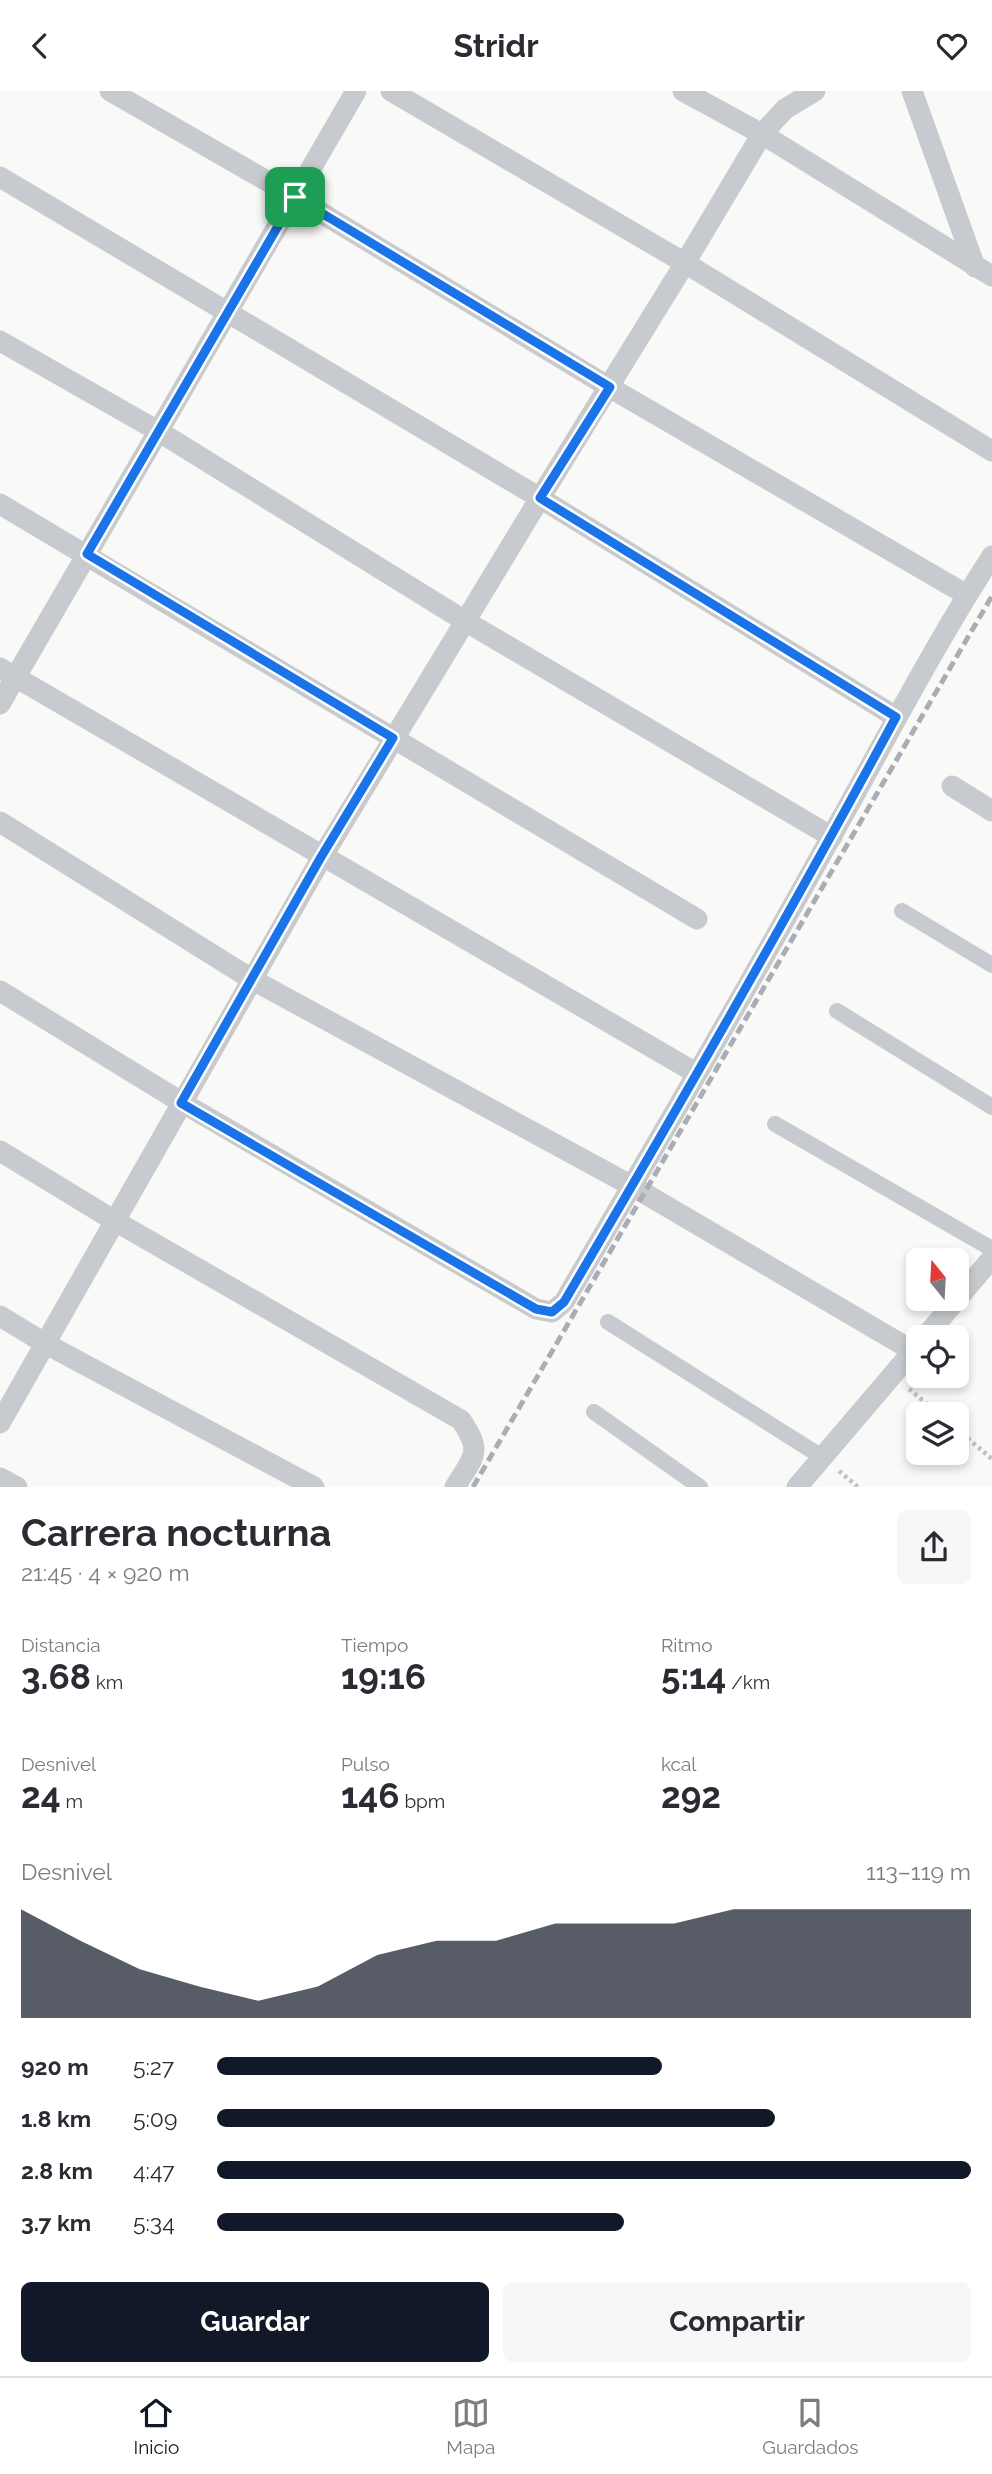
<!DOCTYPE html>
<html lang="es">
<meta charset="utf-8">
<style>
:root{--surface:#fff;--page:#f7f7f7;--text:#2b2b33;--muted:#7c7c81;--line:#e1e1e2;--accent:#111827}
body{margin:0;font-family:Raleway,sans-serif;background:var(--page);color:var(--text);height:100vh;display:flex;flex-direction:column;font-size:26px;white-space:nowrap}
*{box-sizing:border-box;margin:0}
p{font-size:23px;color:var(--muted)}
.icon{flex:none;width:38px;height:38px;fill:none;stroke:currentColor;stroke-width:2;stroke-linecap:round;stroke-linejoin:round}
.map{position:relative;height:1396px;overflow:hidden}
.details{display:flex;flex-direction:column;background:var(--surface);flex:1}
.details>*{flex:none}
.needle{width:46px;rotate:342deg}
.fabs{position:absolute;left:906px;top:1157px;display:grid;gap:14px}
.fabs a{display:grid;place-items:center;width:63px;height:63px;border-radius:10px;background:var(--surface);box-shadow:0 4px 10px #0003;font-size:35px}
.pin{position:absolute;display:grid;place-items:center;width:60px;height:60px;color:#fff;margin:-30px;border-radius:14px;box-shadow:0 4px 10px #0006}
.round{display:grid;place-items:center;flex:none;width:74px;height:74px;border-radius:10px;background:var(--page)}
.summary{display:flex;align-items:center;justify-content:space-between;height:119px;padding:0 21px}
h1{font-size:38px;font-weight:700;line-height:52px}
.metrics{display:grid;grid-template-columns:repeat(3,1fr);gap:10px;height:119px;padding:7px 21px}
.metrics div{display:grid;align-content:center}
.metrics b{font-size:35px;font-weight:700}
.metrics small{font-size:19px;font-weight:400}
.metrics p{font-size:19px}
.chart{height:196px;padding:14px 21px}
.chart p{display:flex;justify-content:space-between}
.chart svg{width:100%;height:126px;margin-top:7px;fill:var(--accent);opacity:.7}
.action{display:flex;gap:14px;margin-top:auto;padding:14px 21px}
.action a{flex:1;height:80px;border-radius:10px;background:var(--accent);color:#fff;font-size:28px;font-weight:700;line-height:80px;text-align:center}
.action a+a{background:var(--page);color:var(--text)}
ul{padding:0 21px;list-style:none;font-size:23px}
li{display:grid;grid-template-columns:112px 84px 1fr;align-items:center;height:52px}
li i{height:18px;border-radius:9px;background:var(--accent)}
header{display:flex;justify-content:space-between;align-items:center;height:91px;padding:0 21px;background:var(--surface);font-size:32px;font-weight:700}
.tab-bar{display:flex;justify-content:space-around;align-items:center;height:98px;border-top:2px solid var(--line);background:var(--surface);font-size:19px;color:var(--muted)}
.tab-bar a{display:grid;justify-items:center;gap:4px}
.tab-bar .on{color:var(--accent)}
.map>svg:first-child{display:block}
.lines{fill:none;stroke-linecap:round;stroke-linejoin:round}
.path{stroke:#c1c2c5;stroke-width:4.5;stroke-dasharray:3.5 3.5;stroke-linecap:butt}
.pedestrian{stroke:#c7cace;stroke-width:16}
.minor{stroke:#c7cace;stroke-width:21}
.rail{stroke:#a9adb5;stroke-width:5;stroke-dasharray:10 5;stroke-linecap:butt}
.route-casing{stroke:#fff;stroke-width:14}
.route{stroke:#1a73e8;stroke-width:9}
</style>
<header><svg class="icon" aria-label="back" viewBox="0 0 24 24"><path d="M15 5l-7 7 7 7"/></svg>Stridr<svg class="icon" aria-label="heart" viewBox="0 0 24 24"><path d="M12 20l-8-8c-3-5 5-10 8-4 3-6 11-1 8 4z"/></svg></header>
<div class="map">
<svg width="992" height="1396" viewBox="0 0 992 1396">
<rect width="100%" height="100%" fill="#f9f9f7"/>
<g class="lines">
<!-- path -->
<g class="path">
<polyline points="909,1298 939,1323"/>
<polyline points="957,1338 992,1368"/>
<polyline points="839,1380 858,1396"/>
</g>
<!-- pedestrian -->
<g class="pedestrian">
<polyline points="902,820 992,874"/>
<polyline points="837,920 992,1016"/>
<polyline points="775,1033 992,1158"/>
<polyline points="608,1231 822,1366"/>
<polyline points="594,1321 700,1396"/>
</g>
<!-- minor -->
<g class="minor">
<polyline points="110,0 295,106 609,296 967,504"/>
<polyline points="391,0 685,172 992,360"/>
<polyline points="683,0 762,43 992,185"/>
<polyline points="912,0 975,176"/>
<polyline points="0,86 540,407 896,626"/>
<polyline points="0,250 158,340 465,530 832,746"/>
<polyline points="0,413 697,828"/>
<polyline points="0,577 696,982"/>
<polyline points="0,613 356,0"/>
<polyline points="952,695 992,720"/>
<polyline points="0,731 253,889 632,1095 913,1260"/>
<path d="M0,900l181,111 355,207 16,3 12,-10c90,-154 181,-309 267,-465 53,-94 102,-190 161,-281"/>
<path d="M0,1060l115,70 346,199c22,33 13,36 -6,67"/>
<polyline points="0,1225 46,1253 314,1396"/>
<polyline points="925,1246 992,1167"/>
<polyline points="0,1332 322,766 540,407 685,172 762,43 785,18 815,0"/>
<polyline points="0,1387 17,1396"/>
<polyline points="797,1396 919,1253"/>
</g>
<!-- rail -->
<polyline class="rail" points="473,1396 992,505"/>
</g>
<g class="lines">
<!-- route casing -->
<g class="route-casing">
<path id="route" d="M295,106l315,190 -70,111 356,219c-106,197 -218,391 -332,585l-12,10 -16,-3 -355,-206 140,-246 72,-119 -306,-184z"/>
</g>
<!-- route -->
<use href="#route" class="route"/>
</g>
</svg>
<div class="fabs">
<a><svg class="needle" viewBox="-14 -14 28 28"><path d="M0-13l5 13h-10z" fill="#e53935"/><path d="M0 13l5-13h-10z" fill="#7c7c81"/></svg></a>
<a><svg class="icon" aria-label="locate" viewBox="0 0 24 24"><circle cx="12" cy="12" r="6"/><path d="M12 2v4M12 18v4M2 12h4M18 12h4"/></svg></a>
<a><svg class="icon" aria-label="layers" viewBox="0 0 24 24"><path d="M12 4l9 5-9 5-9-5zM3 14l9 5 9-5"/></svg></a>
</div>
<div class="pin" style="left:295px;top:106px;background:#1e9e55"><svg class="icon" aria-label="arrive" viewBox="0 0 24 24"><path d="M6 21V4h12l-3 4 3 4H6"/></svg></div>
</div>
<section class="details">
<div class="summary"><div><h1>Carrera nocturna</h1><p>21:45 · 4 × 920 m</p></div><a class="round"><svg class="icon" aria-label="share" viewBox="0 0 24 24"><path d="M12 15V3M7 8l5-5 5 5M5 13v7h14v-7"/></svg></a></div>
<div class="metrics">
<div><p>Distancia</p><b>3.68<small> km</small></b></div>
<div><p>Tiempo</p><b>19:16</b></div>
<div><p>Ritmo</p><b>5:14<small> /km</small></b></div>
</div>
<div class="metrics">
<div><p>Desnivel</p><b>24<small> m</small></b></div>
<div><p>Pulso</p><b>146<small> bpm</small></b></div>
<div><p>kcal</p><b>292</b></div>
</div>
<div class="chart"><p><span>Desnivel</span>113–119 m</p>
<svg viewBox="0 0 160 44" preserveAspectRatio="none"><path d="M0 44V6L10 17L20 27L30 33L40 38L50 33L60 22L70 17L80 17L90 11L100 11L110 11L120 6L130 6L140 6L150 6L160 6V44z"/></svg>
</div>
<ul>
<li><b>920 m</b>5:27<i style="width:59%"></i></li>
<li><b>1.8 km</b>5:09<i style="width:74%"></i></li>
<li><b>2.8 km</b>4:47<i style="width:100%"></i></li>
<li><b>3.7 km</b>5:34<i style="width:54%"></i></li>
</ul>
<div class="action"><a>Guardar</a><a>Compartir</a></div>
</section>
<nav class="tab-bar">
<a class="on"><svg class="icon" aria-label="home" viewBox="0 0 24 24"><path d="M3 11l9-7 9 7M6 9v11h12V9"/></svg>Inicio</a>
<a><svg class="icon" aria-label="map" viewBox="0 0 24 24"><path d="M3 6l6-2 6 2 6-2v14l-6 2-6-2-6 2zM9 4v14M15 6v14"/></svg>Mapa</a>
<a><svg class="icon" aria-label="saved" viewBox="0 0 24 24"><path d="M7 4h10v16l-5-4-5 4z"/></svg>Guardados</a>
</nav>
